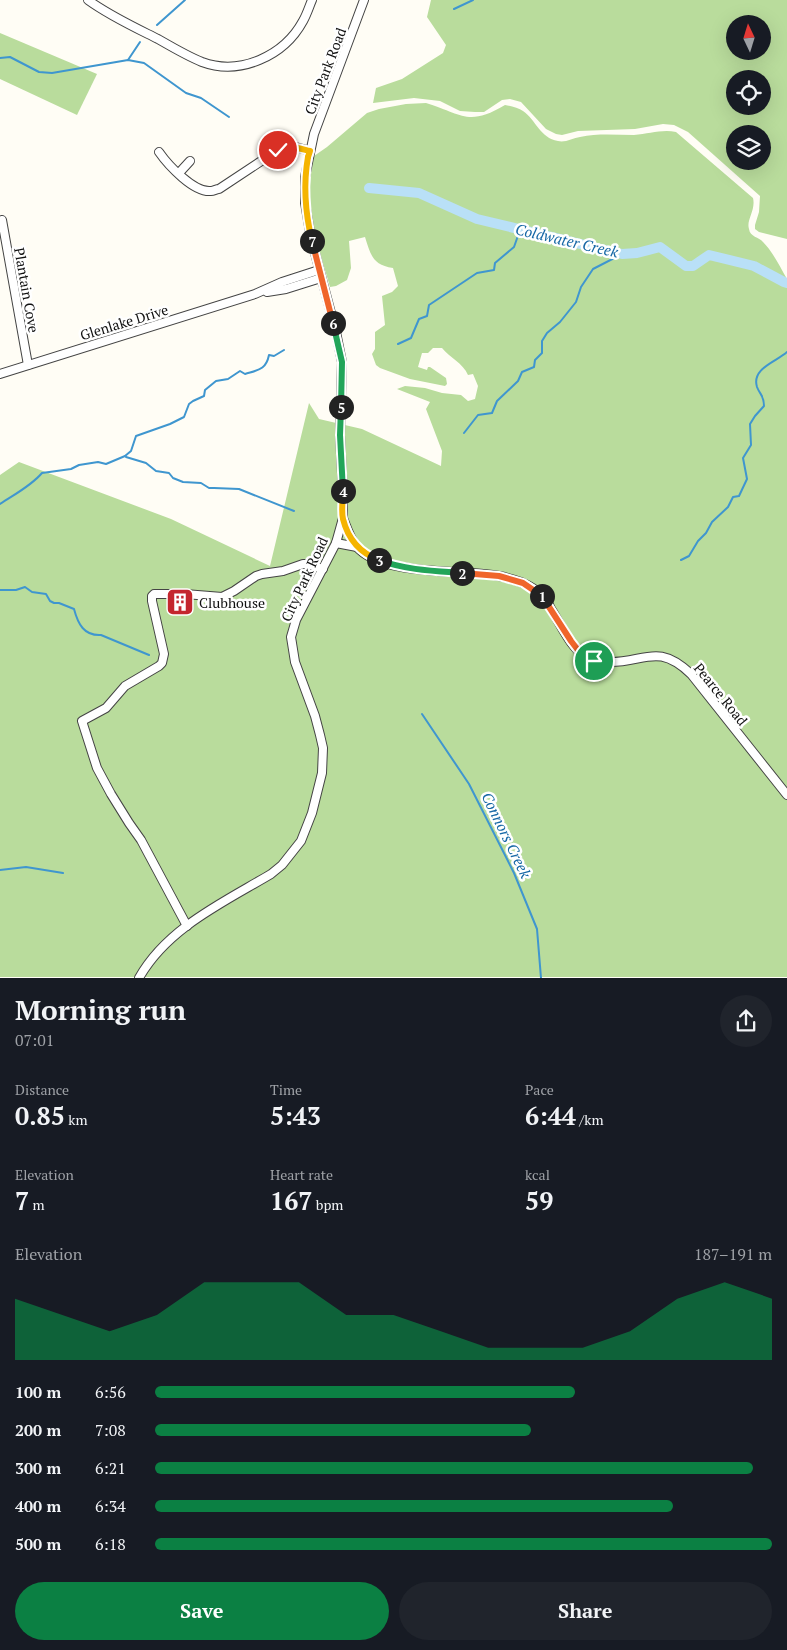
<!DOCTYPE html>
<meta charset="utf-8">
<style>
:root{--surface:#171b24;--page:#20242c;--text:#f1f3f6;--muted:#9ea1a6;--accent:#0b8043}
body{margin:0;font-family:"PT Serif",serif;background:var(--page);color:var(--text);height:100vh;display:flex;flex-direction:column;font-size:19px;white-space:nowrap}
*{box-sizing:border-box;margin:0}
p{font-size:16px;color:var(--muted)}
.icon{flex:none;width:28px;height:28px;fill:none;stroke:currentColor;stroke-width:2;stroke-linecap:round;stroke-linejoin:round}
.map{position:relative;height:978px;overflow:hidden}
.sheet{display:flex;flex-direction:column;background:var(--surface);flex:1}
.sheet>*{flex:none}
.needle{width:32px;rotate:356deg}
.buttons{position:absolute;left:726px;top:15px;display:grid;gap:10px}
.buttons a{display:grid;place-items:center;width:45px;height:45px;border-radius:50%;background:var(--surface);box-shadow:0 5px 20px #0002;font-size:25px}
.pin{position:absolute;display:grid;place-items:center;width:42px;height:42px;color:#fff;margin:-21px;border:2px solid #fff;border-radius:50%;box-shadow:0 1px 5px #0007}
.km{position:absolute;width:25px;height:25px;margin:-12px;border-radius:50%;background:#222;color:#fff;font-size:14px;line-height:25px;text-align:center}
.round{display:grid;place-items:center;flex:none;width:52px;height:52px;border-radius:26px;background:var(--page)}
.overview{display:flex;align-items:center;justify-content:space-between;height:85px;padding:0 15px}
h1{font-size:28px;font-weight:800;line-height:38px}
.metrics{display:grid;grid-template-columns:repeat(3,1fr);gap:8px;height:85px;padding:5px 15px}
.metrics div{display:grid;align-content:center}
.metrics b{font-size:25px;font-weight:800}
.metrics small{font-size:14px;font-weight:400}
.metrics p{font-size:14px}
.chart{height:140px;padding:10px 15px}
.chart p{display:flex;justify-content:space-between}
.chart svg{width:100%;height:90px;margin-top:5px;fill:var(--accent);opacity:.7}
.cta{display:flex;gap:10px;margin-top:auto;padding:10px 15px}
.cta a{flex:1;height:58px;border-radius:30px;background:var(--accent);color:#fff;font-size:20px;font-weight:800;line-height:58px;text-align:center}
.cta a+a{background:var(--page);color:var(--text)}
ul{padding:0 15px;list-style:none;font-size:16px}
li{display:grid;grid-template-columns:80px 60px 1fr;align-items:center;height:38px}
li i{height:12px;border-radius:6px;background:var(--accent)}
.map>svg:first-child{display:block}
.forest{fill:#b9dc9c;fill-rule:evenodd}
.lines{fill:none;stroke-linecap:round;stroke-linejoin:round}
.stream{stroke:#3f96cf;stroke-width:2}
.river{stroke:#b9e0f7;stroke-width:10}
.minor-casing{stroke:#444;stroke-width:10}
.minor{stroke:#fff;stroke-width:8}
.split-1-casing{stroke:#fff;stroke-width:10}
.split-2-casing{stroke:#fff;stroke-width:10}
.split-3-casing{stroke:#fff;stroke-width:10}
.split-4-casing{stroke:#fff;stroke-width:10}
.split-5-casing{stroke:#fff;stroke-width:10}
.split-6-casing{stroke:#fff;stroke-width:10}
.split-7-casing{stroke:#fff;stroke-width:10}
.split-8-casing{stroke:#fff;stroke-width:10}
.split-9-casing{stroke:#fff;stroke-width:10}
.split-1{stroke:#f0652b;stroke-width:6}
.split-2{stroke:#f0652b;stroke-width:6}
.split-3{stroke:#22a559;stroke-width:6}
.split-4{stroke:#f5b400;stroke-width:6}
.split-5{stroke:#22a559;stroke-width:6}
.split-6{stroke:#22a559;stroke-width:6}
.split-7{stroke:#f0652b;stroke-width:6}
.split-8{stroke:#f5b400;stroke-width:6}
.split-9{stroke:#f5b400;stroke-width:6}
.labels{text-anchor:middle;dominant-baseline:central;stroke-width:5;stroke-linejoin:round;paint-order:stroke}
.street-label{font-size:14px;fill:#111;stroke:#fff}
.poi-label{font-size:14px;fill:#111;stroke:#fff;text-anchor:start}
.water-label{font-size:15px;font-style:italic;fill:#1768a6;stroke:#fff}
</style>
<div class="map">
<svg width="787" height="978" viewBox="0 0 787 978">
<rect width="100%" height="100%" fill="#fffdf5"/>
<!-- forest -->
<g class="forest">
<path d="M431,0h356v239l-28,-7 -4,-3v-4l4,-13 1,-16 -72,-64 -14,-7 -11,-1 -28,5 -57,2 -16,4 -6,-1 -10,-5 -25,-27 -11,-3 -8,1 -18,12h-9l-15,-1 -20,-10 -26,-3 -41,5 3,-15 26,-9 41,-26 3,-8 -19,-28zM735,24h27v27h-27zM735,79h27v27h-27zM735,134h27v27h-27z"/>
<polygon points="0,33 97,74 77,115 0,79"/>
<path d="M426,103c36,11 42,24 79,2 6,1 14,3 18,6 13,9 17,27 35,30 7,2 15,-3 22,-4 18,-4 36,-2 54,-2 15,-1 28,-6 42,-3l77,66c3,12 -7,22 -4,31 1,8 10,8 14,13 10,10 17,25 24,37v698h-787v-502l19,-13 152,57 99,47 39,-163 10,16 43,10 79,37 1,-15 -16,-42 4,-7 -33,-13 8,-3 20,2 17,5 19,2 7,6 7,-2 3,-13 -5,-12 -5,1c-5,-12 -18,-17 -26,-27h-9l-5,5h-6l-4,14 9,3 1,-3h2l16,11 1,6 -2,2 -35,-7 -30,-11 -4,-3 -4,-11 3,-5v-17l10,-7 -3,-29 10,-4 6,-6 -5,-18c-20,-3 -22,-12 -28,-31l-16,4 2,27 -4,12 -11,6 -6,1c-7,-25 -19,-59 -20,-84 -1,-16 1,-32 4,-47l13,-9 40,-34 12,-4 27,-5z"/>
</g>
<g class="lines">
<!-- stream -->
<g class="stream">
<polyline points="454,9 473,0"/>
<polyline points="157,25 185,0"/>
<polyline points="0,58 10,57 39,72 52,73 128,60 144,63 186,93 201,98 229,117"/>
<polyline points="128,60 140,42"/>
<polyline points="398,344 411,338 419,319 427,316 429,305 477,273 494,270 495,263 514,247 520,230"/>
<polyline points="464,433 478,415 492,413 497,401 518,381 522,372 534,367 535,360 542,353 542,341 547,333 560,322 576,302 581,287 593,269 622,254"/>
<polyline points="126,457 146,463 156,471 169,473 173,478 183,482 201,483 209,488 214,488 239,489 294,511"/>
<path d="M0,504c15,-10 31,-18 42,-31l29,-4 8,-4 19,-3 8,2 19,-8 6,-5 5,-15 34,-12 14,-7 5,-13 4,-3 11,-5 1,-6 11,-9 12,-2 12,-8 5,3c13,-4 21,-4 24,-19l5,1 10,-6"/>
<path d="M681,560l8,-4 9,-15 8,-8 6,-11 16,-15 5,-10 6,-1 8,-17 -4,-21 8,-13 -1,-21 5,-8 9,-10c0,-11 -4,-11 -7,-19 -6,-19 21,-26 30,-35"/>
<path d="M0,590h16l9,-3 7,5 14,2 4,7 4,2h5l15,6c4,15 10,27 27,26l48,20"/>
<polyline points="422,714 469,784 514,873 537,929 541,978"/>
<polyline points="0,870 26,867 63,873"/>
</g>
<!-- river -->
<polyline class="river" points="369,188 419,193 477,219 622,254 637,253 660,247 686,266 693,266 709,255 754,266 784,282 787,283"/>
<!-- minor casing -->
<g class="minor-casing">
<g id="minor">
<path d="M88,0c22,16 46,27 70,39 14,8 29,17 44,23 38,14 82,-6 101,-41 4,-7 6,-14 9,-21"/>
<path d="M159,152c9,13 35,41 52,39 3,0 5,-2 8,-2l65,-43h8l18,5"/>
<polyline points="179,173 190,161"/>
<polyline points="2,220 28,365"/>
<polyline points="267,292 286,289 321,278"/>
<polyline points="0,374 255,294 282,282 319,270"/>
<path d="M343,518c4,10 7,20 13,28 26,31 106,23 143,30 7,1 15,4 22,6 7,3 17,9 22,14 4,3 6,9 8,13 11,17 22,46 43,52 4,1 8,0 12,1 38,2 50,-21 85,12l96,121"/>
<polyline points="336,543 357,547"/>
<polyline points="187,926 141,840 129,823 111,794 97,768 82,721 106,708 125,686 159,666 162,663 164,654 152,601 152,596 154,594 185,594 222,597 234,591 256,576 262,574 283,571 303,564 307,564 323,569"/>
<path d="M139,978c28,-50 85,-76 132,-104l11,-9 19,-24 11,-28 10,-40 1,-25 -3,-13 -5,-19 -20,-54 -4,-25 5,-17 40,-77 7,-25v-25l-3,-58 2,-73 -6,-30 -25,-94 -6,-35v-26l9,-43 50,-134"/>
</g>
</g>
<!-- minor -->
<use href="#minor" class="minor"/>
</g>
<g class="lines">
<!-- split-1 casing -->
<g class="split-1-casing">
<polyline id="split-1" points="542,596 571,641 581,654 594,661"/>
</g>
<!-- split-2 casing -->
<g class="split-2-casing">
<polyline id="split-2" points="462,573 499,576 523,583 542,596"/>
</g>
<!-- split-3 casing -->
<g class="split-3-casing">
<path id="split-3" d="M379,560c26,10 56,11 83,13"/>
</g>
<!-- split-4 casing -->
<g class="split-4-casing">
<path id="split-4" d="M343,491c0,9 -2,20 0,28 5,20 17,34 36,41"/>
</g>
<!-- split-5 casing -->
<g class="split-5-casing">
<polyline id="split-5" points="341,407 340,435 343,491"/>
</g>
<!-- split-6 casing -->
<g class="split-6-casing">
<polyline id="split-6" points="333,323 342,362 341,407"/>
</g>
<!-- split-7 casing -->
<g class="split-7-casing">
<polyline id="split-7" points="312,241 333,323"/>
</g>
<!-- split-8 casing -->
<g class="split-8-casing">
<path id="split-8" d="M308,157c-5,28 -3,55 4,84"/>
</g>
<!-- split-9 casing -->
<g class="split-9-casing">
<path id="split-9" d="M278,150c10,-6 20,-2 32,1l-2,6"/>
</g>
<!-- split-1 -->
<use href="#split-1" class="split-1"/>
<!-- split-2 -->
<use href="#split-2" class="split-2"/>
<!-- split-3 -->
<use href="#split-3" class="split-3"/>
<!-- split-4 -->
<use href="#split-4" class="split-4"/>
<!-- split-5 -->
<use href="#split-5" class="split-5"/>
<!-- split-6 -->
<use href="#split-6" class="split-6"/>
<!-- split-7 -->
<use href="#split-7" class="split-7"/>
<!-- split-8 -->
<use href="#split-8" class="split-8"/>
<!-- split-9 -->
<use href="#split-9" class="split-9"/>
</g>
<!-- icons -->
<defs>
<g id="building-square" transform="scale(1.4375)"><rect x="-9" y="-9" width="18" height="18" rx="4" fill="#c4262e" stroke="#fff"/><path d="M-4-6H4V6H1V3H-1V6H-4ZM-2.5-4.3h1.7v1.8h-1.7ZM.8-4.3h1.7v1.8H.8ZM-2.5-1h1.7V.8h-1.7ZM.8-1h1.7V.8H.8Z" fill="#fff"/></g>
</defs>
<g fill-rule="evenodd">
<use href="#building-square" x="180" y="602"/>
</g>
<g class="labels">
<!-- street labels -->
<g class="street-label">
<text transform="translate(325 71) rotate(-69)">City Park Road</text>
<text transform="translate(27 290) rotate(80)">Plantain Cove</text>
<text transform="translate(124 322) rotate(-17)">Glenlake Drive</text>
<text transform="translate(304 579) rotate(-65)">City Park Road</text>
<text transform="translate(721 694) rotate(51)">Pearce Road</text>
</g>
<!-- poi labels -->
<g class="poi-label">
<text x="199" y="602">Clubhouse</text>
</g>
<!-- water labels -->
<g class="water-label">
<text transform="translate(567 240) rotate(13)">Coldwater Creek</text>
<text transform="translate(507 835) rotate(64)">Connors Creek</text>
</g>
</g>
</svg>
<div class="buttons">
<a><svg class="needle" viewBox="-14 -14 28 28"><path d="M0-13l5 13h-10z" fill="#e53935"/><path d="M0 13l5-13h-10z" fill="#9ea1a6"/></svg></a>
<a><svg class="icon" aria-label="locate" viewBox="0 0 24 24"><circle cx="12" cy="12" r="6"/><path d="M12 2v4M12 18v4M2 12h4M18 12h4"/></svg></a>
<a><svg class="icon" aria-label="layers" viewBox="0 0 24 24"><path d="M12 4l9 5-9 5-9-5zM3 14l9 5 9-5"/></svg></a>
</div>
<div class="pin" style="left:594px;top:661px;background:#1e9e55"><svg class="icon" aria-label="arrive" viewBox="0 0 24 24"><path d="M6 21V4h12l-3 4 3 4H6"/></svg></div>
<div class="pin" style="left:278px;top:150px;background:#d93025"><svg class="icon" aria-label="check" viewBox="0 0 24 24"><path d="M5 12l5 5 9-10"/></svg></div>
<b class="km" style="left:542px;top:596px">1</b>
<b class="km" style="left:462px;top:573px">2</b>
<b class="km" style="left:379px;top:560px">3</b>
<b class="km" style="left:343px;top:491px">4</b>
<b class="km" style="left:341px;top:407px">5</b>
<b class="km" style="left:333px;top:323px">6</b>
<b class="km" style="left:312px;top:241px">7</b>
</div>
<section class="sheet">
<div class="overview"><div><h1>Morning run</h1><p>07:01</p></div><a class="round"><svg class="icon" aria-label="share" viewBox="0 0 24 24"><path d="M12 15V3M7 8l5-5 5 5M5 13v7h14v-7"/></svg></a></div>
<div class="metrics">
<div><p>Distance</p><b>0.85<small> km</small></b></div>
<div><p>Time</p><b>5:43</b></div>
<div><p>Pace</p><b>6:44<small> /km</small></b></div>
</div>
<div class="metrics">
<div><p>Elevation</p><b>7<small> m</small></b></div>
<div><p>Heart rate</p><b>167<small> bpm</small></b></div>
<div><p>kcal</p><b>59</b></div>
</div>
<div class="chart"><p><span>Elevation</span>187–191 m</p>
<svg viewBox="0 0 160 44" preserveAspectRatio="none"><path d="M0 44V14L10 22L20 30L30 22L40 6L50 6L60 6L70 22L80 22L90 30L100 38L110 38L120 38L130 30L140 14L150 6L160 14V44z"/></svg>
</div>
<ul>
<li><b>100 m</b>6:56<i style="width:68%"></i></li>
<li><b>200 m</b>7:08<i style="width:61%"></i></li>
<li><b>300 m</b>6:21<i style="width:97%"></i></li>
<li><b>400 m</b>6:34<i style="width:84%"></i></li>
<li><b>500 m</b>6:18<i style="width:100%"></i></li>
</ul>
<div class="cta"><a>Save</a><a>Share</a></div>
</section>
